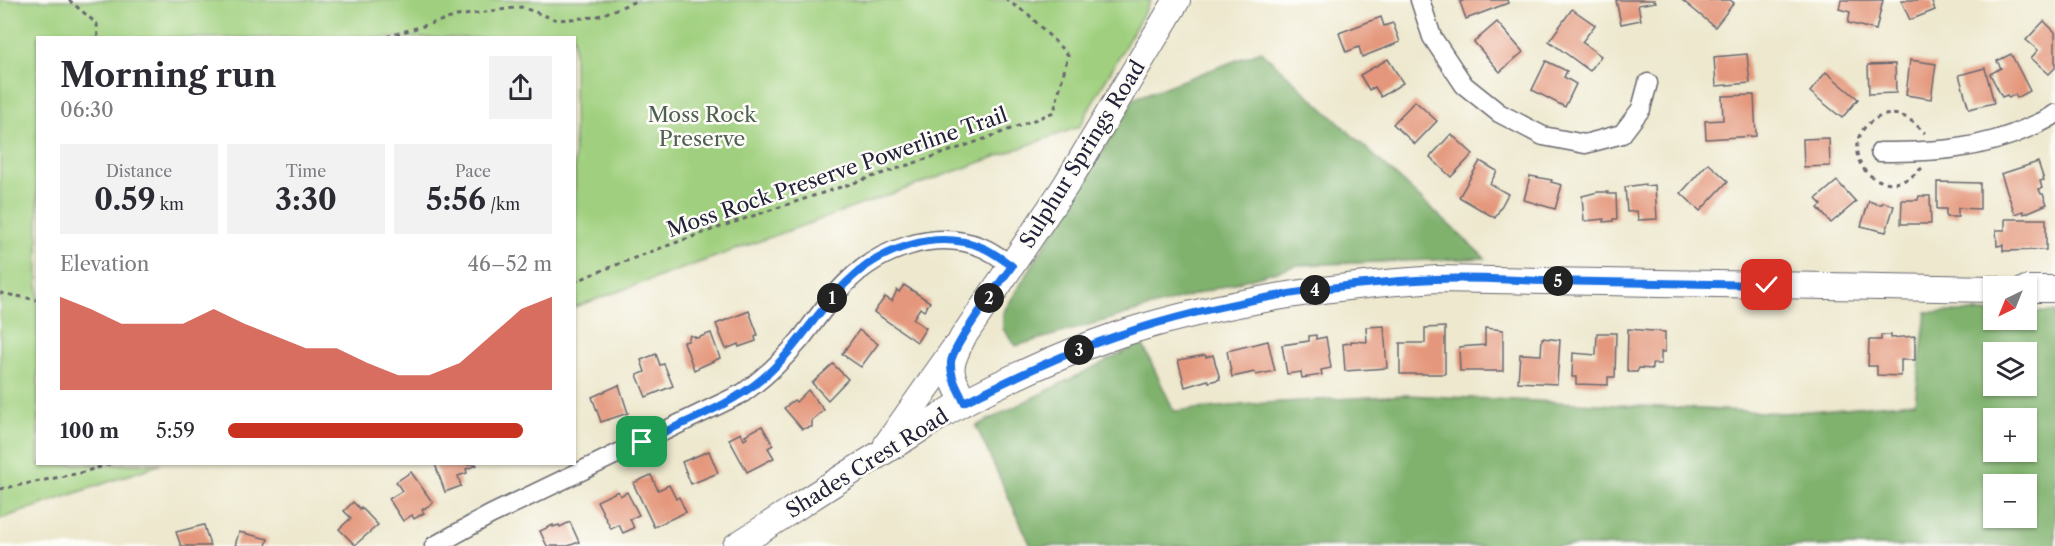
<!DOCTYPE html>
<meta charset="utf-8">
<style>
:root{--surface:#fff;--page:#f2f2f3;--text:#2b2b33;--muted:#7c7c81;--accent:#c8321e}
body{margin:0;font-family:"Libre Caslon Text",serif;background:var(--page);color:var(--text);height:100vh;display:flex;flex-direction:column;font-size:22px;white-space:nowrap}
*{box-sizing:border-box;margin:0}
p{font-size:20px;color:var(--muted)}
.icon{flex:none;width:33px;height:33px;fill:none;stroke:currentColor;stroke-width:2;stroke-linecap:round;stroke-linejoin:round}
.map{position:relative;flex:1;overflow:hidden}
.sheet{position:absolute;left:36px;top:36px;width:540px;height:429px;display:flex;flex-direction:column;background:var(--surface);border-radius:0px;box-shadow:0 2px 4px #0004}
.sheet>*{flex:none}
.needle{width:39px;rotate:223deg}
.tools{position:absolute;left:1983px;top:276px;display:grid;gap:12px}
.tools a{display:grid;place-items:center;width:54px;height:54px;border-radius:0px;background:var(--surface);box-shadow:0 2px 4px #0004;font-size:30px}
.pin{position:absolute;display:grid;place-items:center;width:51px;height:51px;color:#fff;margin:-26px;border-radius:12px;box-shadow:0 3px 9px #0006}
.km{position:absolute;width:30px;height:30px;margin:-15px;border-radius:50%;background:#222;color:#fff;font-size:16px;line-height:30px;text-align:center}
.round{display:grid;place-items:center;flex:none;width:63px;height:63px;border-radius:0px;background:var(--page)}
.overview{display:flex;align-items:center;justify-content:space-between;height:102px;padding:0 24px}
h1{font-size:33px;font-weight:700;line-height:45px}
.figures{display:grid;grid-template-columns:repeat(3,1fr);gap:9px;height:102px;padding:6px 24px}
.figures div{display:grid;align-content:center;border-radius:0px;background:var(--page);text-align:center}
.figures b{font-size:30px;font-weight:700}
.figures small{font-size:16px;font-weight:400}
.figures p{font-size:16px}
.chart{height:168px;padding:12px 24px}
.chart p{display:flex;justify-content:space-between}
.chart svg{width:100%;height:108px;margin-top:6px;fill:var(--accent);opacity:.7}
ul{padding:0 24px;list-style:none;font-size:20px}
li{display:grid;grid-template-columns:96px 72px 1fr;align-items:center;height:45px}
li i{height:15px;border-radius:8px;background:var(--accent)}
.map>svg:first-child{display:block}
.green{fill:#a0d07f;stroke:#61795d;stroke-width:1.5}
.forest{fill:#80b26e;stroke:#516a54;stroke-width:1.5;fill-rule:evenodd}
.building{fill:#e4977c}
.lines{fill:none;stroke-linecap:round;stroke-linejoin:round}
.street-casing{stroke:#69676e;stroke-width:21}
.secondary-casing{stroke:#69676e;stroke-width:28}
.path{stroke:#69676e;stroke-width:3;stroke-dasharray:4.5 4.5;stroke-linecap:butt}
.street{stroke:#fff;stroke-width:18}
.secondary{stroke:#fff;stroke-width:26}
.route-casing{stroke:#fff;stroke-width:12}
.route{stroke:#1a73e8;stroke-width:8}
.labels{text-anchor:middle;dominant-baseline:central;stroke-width:5;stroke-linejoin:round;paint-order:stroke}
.park-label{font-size:21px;fill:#4e5f53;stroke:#fdfcf7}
.street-label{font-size:21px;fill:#22223b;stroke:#fdfcf7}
</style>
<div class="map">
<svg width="2055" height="546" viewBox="0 0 2055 546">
<rect width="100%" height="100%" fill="#fdfcf7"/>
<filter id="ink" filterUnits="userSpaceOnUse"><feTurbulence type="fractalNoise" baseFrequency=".0167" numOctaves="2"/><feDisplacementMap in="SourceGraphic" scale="12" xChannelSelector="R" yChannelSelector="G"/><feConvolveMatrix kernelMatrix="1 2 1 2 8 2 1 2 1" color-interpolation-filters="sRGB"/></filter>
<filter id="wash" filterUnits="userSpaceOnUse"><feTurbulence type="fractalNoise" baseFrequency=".008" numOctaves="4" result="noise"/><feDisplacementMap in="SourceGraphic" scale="24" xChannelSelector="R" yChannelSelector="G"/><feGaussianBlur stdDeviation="1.35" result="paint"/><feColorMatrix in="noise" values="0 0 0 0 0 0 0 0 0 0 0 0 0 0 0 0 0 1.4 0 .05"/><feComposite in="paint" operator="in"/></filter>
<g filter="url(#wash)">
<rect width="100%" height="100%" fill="#ede8ce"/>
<!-- green -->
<polygon class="green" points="0,0 1151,0 1079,127 575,307 574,38 38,38 38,464 161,464 0,519"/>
<!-- forest -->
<g class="forest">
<polygon points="1261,51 1485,258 1298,265 1016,346 1003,329 1003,313 1135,98"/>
<path d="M1926,312h67l1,8h32l1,-8h28v234h-1024l-55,-120 166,-83 32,68 91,-8 142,-8 379,18 129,-11zM1994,352h32v34h-32zM1994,418h32v34h-32zM1994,484h32v34h-32z"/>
</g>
<g id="blocks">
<!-- building -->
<g class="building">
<polygon points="1465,0 1507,0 1508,3 1466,19 1460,2"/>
<polygon points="1616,0 1655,0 1656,2 1638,5 1641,20 1621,24"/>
<polygon points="1682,0 1730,0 1734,3 1715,27"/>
<polygon points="1841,0 1883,0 1876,30 1848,23 1850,12 1839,9"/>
<polygon points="1901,0 1931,0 1935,10 1910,20"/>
<polygon points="1572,9 1595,25 1582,42 1601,56 1590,71 1549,41"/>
<polygon points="1381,17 1384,26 1393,23 1400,42 1362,57 1359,47 1346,52 1339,33"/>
<polygon points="2044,21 2055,32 2055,68 2049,74 2031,58 2038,50 2026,40"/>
<polygon points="1497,22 1523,52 1500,72 1474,42"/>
<polygon points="1747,54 1750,83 1716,86 1714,57"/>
<polygon points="2011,54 2030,91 2017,98 2015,94 2009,98 2007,95 2002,97 1990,74 2001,68 1997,61"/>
<polygon points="1388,59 1403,83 1381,97 1375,87 1369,90 1360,75"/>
<polygon points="1910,60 1936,64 1931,99 1906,95"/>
<polygon points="1546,61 1567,71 1564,77 1576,84 1565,107 1532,90"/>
<polygon points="1895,64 1896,93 1869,94 1868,65"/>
<polygon points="1985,68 1994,103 1969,109 1959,75"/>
<polygon points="1826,72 1858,99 1842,118 1810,92"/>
<polygon points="1754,95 1756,136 1706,139 1705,121 1723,120 1722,96"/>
<polygon points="1415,101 1437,121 1415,144 1393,124"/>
<polygon points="1451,134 1473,154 1451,177 1430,157"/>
<polygon points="1829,138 1830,166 1804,167 1803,139"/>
<polygon points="1480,161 1497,171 1490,184 1508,194 1495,218 1459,197"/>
<polygon points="2038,162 2044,180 2040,181 2042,188 2039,189 2041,194 2043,194 2047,204 2024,214 2023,211 2015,214 2001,174"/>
<polygon points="1708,163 1728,181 1700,211 1681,193"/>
<polygon points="1530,176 1552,180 1551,182 1562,185 1555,209 1524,200"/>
<polygon points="1837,181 1856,202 1831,223 1818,208 1822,205 1816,199"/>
<polygon points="1937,182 1980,183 1980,209 1958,208 1958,217 1946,217 1946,209 1937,209"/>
<polygon points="1645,184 1645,186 1655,185 1657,219 1638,220 1637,211 1627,212 1625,187"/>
<polygon points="1598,192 1608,192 1608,194 1616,194 1617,219 1613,219 1613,221 1604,222 1604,219 1584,221 1582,196"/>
<polygon points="1919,196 1930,196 1931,224 1901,224 1902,200 1918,200"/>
<polygon points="1869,201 1877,204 1882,204 1883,202 1894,206 1886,232 1861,226"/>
<polygon points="2005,219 2046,219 2046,250 2003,251 2003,245 1997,246 1996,230 2005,230"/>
<polygon points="904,285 930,302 924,311 920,308 913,319 926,328 917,342 874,312 885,297 892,301 897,290 899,292"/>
<polygon points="749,311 758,335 755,337 756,341 739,347 738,344 726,349 716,324"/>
<polygon points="1384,326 1387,368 1345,371 1343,344 1351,343 1351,341 1367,342 1366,327"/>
<polygon points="1445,327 1445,374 1400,374 1400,343 1425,343 1425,328"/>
<polygon points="1485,328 1503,330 1503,371 1460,371 1459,347 1485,345"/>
<polygon points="1628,329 1665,332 1665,352 1661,352 1661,364 1652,364 1652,369 1639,368 1637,372 1629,372 1627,369"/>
<polygon points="859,330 878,344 861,367 842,354"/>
<polygon points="711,333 720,358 694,370 684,342 688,341 690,335 697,338"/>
<polygon points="1597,333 1616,333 1615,377 1608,377 1608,385 1576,384 1576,377 1572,377 1573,353 1596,355"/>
<polygon points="1316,335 1316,339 1326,337 1331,368 1321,370 1322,375 1302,378 1301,372 1287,374 1282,345 1309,341 1309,336"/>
<polygon points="1881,335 1891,335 1891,338 1915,336 1915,360 1901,360 1901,376 1877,375 1877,366 1868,366 1869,340 1881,340"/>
<polygon points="1542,338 1560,340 1557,384 1518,382 1520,354 1541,355"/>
<polygon points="1268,341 1275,371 1256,375 1255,372 1232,377 1227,351"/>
<polygon points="656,354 660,365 664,364 673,386 646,397 637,375 645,372 641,360"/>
<polygon points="1205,355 1206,357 1213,355 1220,379 1209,382 1208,380 1185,387 1178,360"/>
<polygon points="833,364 848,379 828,400 812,383"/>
<polygon points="619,385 628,413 601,422 592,397"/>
<polygon points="808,390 824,410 812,420 812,427 802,429 784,408 794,400 796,402"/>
<polygon points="762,426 773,445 768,448 774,458 747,472 729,439 741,433 744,440 747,438 745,435"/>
<polygon points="709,451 718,473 691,484 682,462"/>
<polygon points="435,464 476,464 477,465 466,469 467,473 458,476 461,486 445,492"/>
<polygon points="411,472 433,503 422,510 424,513 414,519 412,515 403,521 389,499 402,491 396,482"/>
<polygon points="651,475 658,490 669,485 676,499 679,497 686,512 654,527 633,483"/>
<polygon points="618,491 620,496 627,492 639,515 630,519 634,528 623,533 619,525 611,529 597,501"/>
<polygon points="353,502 360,509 361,507 378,525 355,545 339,529 351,518 344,511"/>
<polygon points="570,522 579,542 568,546 547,546 540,531 553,525 553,527 559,525 560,527"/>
<polygon points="204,525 210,546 181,546 176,532"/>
<polygon points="239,532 268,539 266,546 235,546"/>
</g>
</g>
</g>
<g filter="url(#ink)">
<use href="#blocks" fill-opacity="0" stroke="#69676e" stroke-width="1.5"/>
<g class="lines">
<!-- street casing -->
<g class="street-casing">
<g id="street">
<polyline points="1420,0 1432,37 1464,85 1499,113 1543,136 1585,144 1622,134 1641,109 1648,83"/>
<path d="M1880,152c54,0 101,-2 150,-25 9,-4 18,-7 25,-13"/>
<path d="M434,546l56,-31 253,-122c21,-15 40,-33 57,-53 15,-19 29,-40 46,-57 33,-34 89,-54 135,-36 11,4 21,12 31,19"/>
</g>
</g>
<!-- secondary casing -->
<g class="secondary-casing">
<g id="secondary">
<polyline points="2026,289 2055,289"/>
<path d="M964,402c-16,-31 -17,-34 -1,-65l103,-152 111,-185"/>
<polyline points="887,444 954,349"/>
<path d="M736,546c55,-35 109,-71 165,-105 21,-13 43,-28 65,-40 50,-26 101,-49 154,-67 103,-33 209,-48 317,-55l557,10"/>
</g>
</g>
<!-- path -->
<g class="path">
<polyline points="69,0 97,24 98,38"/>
<polyline points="378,38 389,36 457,16 521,7 557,20 596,17 639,0"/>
<path d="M1922,168c-5,4 -10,9 -15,11 -20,11 -47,-3 -50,-26 -4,-25 26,-48 50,-35 7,4 12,10 18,15"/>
<path d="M574,282c122,-51 249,-88 373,-130 36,-12 72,-26 107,-40l14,-57 -40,-41 -22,-14"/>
<polyline points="0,293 38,300"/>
<polyline points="0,489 80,473 110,464"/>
</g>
<!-- street -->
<use href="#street" class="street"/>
<!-- secondary -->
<use href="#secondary" class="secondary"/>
</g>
</g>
<g class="lines" filter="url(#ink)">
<!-- route casing -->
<g class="route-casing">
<path id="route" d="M642,442c38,-18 90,-37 121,-64 33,-28 53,-66 84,-96 33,-33 88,-53 134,-35 11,4 21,12 31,19 -12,17 -59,79 -61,96 -1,15 7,27 13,40 51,-25 101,-49 155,-67 97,-33 214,-52 316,-56 37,-2 73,1 110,2 74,1 148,3 222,4"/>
</g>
<!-- route -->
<use href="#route" class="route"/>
</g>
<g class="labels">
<!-- park labels -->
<g class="park-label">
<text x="702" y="114">Moss Rock<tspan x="702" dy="24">Preserve</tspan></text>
</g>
<!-- street labels -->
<g class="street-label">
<text transform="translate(1082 154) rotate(-58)">Sulphur Springs Road</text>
<text transform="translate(837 172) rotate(-19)">Moss Rock Preserve Powerline Trail</text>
<text transform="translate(867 463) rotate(-32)">Shades Crest Road</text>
</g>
</g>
</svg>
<div class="tools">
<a><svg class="needle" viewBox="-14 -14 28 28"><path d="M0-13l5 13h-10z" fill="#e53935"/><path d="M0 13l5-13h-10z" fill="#7c7c81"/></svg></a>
<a><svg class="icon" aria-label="layers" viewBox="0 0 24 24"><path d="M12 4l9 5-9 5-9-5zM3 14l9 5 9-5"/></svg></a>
<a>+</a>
<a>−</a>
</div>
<div class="pin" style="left:642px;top:442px;background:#1e9e55"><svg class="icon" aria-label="arrive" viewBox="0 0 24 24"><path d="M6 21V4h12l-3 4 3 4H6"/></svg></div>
<div class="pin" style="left:1767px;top:285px;background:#d93025"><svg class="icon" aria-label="check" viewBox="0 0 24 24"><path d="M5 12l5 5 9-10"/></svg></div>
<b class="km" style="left:832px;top:298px">1</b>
<b class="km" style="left:989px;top:298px">2</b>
<b class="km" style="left:1079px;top:350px">3</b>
<b class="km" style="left:1315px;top:290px">4</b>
<b class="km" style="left:1558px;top:281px">5</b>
<section class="sheet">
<div class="overview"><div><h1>Morning run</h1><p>06:30</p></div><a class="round"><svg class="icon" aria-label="share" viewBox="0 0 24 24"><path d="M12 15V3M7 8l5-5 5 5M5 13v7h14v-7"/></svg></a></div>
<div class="figures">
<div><p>Distance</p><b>0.59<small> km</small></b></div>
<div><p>Time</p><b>3:30</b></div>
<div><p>Pace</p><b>5:56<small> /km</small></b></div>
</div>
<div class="chart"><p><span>Elevation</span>46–52 m</p>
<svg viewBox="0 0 160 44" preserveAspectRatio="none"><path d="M0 44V6L10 11L20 17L30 17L40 17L50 11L60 17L70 22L80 27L90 27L100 33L110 38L120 38L130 33L140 22L150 11L160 6V44z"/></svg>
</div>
<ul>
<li><b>100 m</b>5:59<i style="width:91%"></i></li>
</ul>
</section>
</div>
